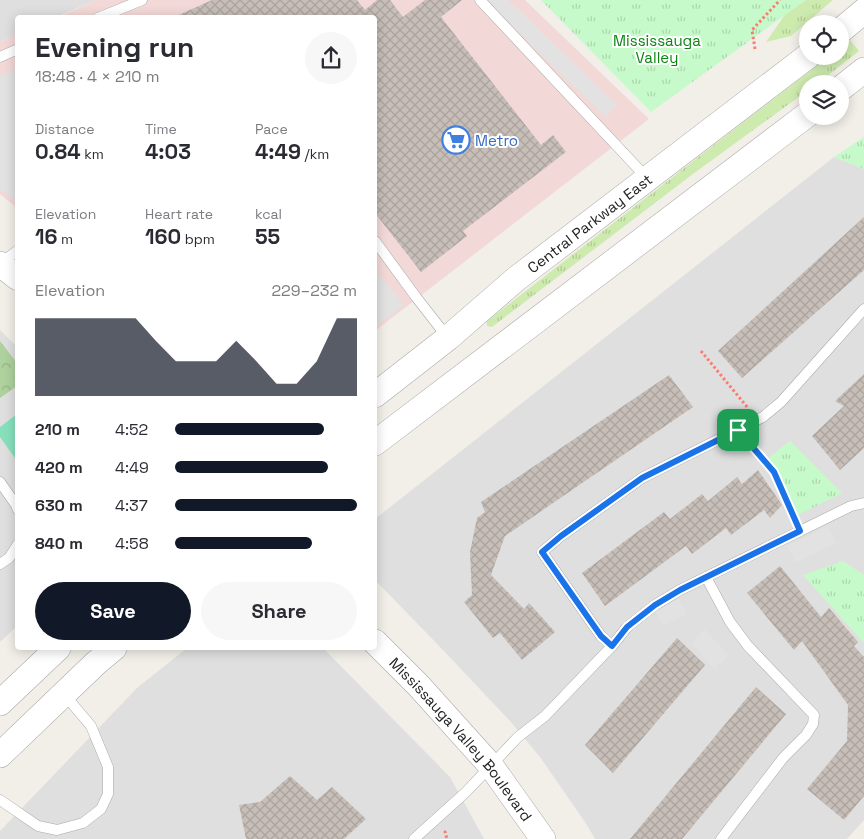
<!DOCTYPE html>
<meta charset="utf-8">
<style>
:root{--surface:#fff;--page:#f7f7f7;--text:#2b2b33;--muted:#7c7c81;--accent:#111827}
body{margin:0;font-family:"Space Grotesk",sans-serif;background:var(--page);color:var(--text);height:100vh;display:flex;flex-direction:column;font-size:19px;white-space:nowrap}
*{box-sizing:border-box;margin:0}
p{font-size:16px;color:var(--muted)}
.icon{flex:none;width:28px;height:28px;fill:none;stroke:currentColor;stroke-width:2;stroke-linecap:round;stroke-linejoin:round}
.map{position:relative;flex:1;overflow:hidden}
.details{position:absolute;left:15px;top:15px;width:362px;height:635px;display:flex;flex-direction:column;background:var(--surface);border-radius:5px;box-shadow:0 2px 12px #0003}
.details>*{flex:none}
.buttons{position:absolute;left:799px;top:15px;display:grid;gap:10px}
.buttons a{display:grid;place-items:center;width:50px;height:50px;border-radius:50%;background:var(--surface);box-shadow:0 2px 12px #0003;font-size:25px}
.pin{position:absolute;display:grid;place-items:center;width:42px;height:42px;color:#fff;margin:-21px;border-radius:10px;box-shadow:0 2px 8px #0006}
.round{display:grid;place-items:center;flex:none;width:52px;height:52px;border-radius:26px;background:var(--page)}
.overview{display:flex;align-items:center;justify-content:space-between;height:85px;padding:0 20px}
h1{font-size:28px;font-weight:600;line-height:38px}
.metrics{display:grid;grid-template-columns:repeat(3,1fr);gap:8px;height:85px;padding:5px 20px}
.metrics div{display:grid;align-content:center}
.metrics b{font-size:21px;font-weight:600}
.metrics small{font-size:14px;font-weight:400}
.metrics p{font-size:14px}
.chart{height:140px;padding:10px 20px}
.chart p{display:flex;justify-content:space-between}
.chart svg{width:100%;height:90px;margin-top:5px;fill:var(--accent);opacity:.7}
.primary-button{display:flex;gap:10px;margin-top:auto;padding:10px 20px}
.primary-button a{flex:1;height:58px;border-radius:30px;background:var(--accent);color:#fff;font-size:20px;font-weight:600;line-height:58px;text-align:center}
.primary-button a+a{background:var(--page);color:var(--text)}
ul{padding:0 20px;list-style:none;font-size:16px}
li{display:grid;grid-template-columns:80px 60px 1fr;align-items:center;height:38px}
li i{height:12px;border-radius:6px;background:var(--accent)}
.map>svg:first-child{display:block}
.residential{fill:#e0dfdf}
.commercial{fill:#f2d9d8}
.grass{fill:url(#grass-tufts)}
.forest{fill:url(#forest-crowns)}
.park{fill:url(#park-tufts)}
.pitch{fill:#87e0bc}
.parking{fill:#e2e2e2}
.building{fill:url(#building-cross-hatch)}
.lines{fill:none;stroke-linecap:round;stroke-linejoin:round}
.service-casing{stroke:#a9a9a9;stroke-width:11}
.tertiary-casing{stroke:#a9a9a9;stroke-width:26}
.path{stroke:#fb7c71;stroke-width:3;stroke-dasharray:2.5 2.5;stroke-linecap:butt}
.service{stroke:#fff;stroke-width:10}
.tertiary{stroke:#fff;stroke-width:25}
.route-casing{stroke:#fff;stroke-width:10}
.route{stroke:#1a73e8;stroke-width:6}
.labels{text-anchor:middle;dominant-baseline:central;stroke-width:4;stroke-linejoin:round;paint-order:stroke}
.park-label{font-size:15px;fill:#0b8412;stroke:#fff}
.shop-label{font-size:15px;fill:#366cbe;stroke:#fff;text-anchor:start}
.street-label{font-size:15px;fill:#222;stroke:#fff}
</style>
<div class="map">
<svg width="864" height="839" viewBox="0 0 864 839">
<defs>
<pattern id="grass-tufts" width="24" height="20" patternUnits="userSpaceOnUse" patternTransform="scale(1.25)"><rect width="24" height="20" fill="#ceebaf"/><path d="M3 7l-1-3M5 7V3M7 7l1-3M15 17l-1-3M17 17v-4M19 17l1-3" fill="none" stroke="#b1c996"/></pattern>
<pattern id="forest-crowns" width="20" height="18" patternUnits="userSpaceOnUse" patternTransform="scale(1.25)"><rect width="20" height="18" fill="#aed19d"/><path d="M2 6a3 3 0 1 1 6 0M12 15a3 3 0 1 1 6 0" fill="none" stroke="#95b387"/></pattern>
<pattern id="park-tufts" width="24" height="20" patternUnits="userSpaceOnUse" patternTransform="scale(1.25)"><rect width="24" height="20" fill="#c7faca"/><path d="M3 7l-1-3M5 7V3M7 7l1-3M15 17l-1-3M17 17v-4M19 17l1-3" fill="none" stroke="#abd6ad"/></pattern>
<pattern id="building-cross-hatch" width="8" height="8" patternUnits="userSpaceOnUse" patternTransform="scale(1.25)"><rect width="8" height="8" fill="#c7beb8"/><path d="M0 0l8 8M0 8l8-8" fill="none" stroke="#aba39e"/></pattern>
</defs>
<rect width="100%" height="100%" fill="#f2efe9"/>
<!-- residential -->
<g class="residential">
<polygon points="0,0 97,0 56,17 18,18 17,34 0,42"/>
<polygon points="834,157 864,169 864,820 847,839 595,839 587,825 540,757 510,721 443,650 375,580 375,519"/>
<polygon points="0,330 18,348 17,626 0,642"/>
<polygon points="187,648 323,648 450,777 484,839 0,839 0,831 137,688"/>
</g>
<!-- commercial -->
<g class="commercial">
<polygon points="97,0 525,0 649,119 375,331 375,18 56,18"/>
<polygon points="17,34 17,208 0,194 0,42"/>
</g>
<!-- grass -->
<g class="grass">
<polygon points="795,0 833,0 791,36 766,42"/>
<polygon points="850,40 859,51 817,84 808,84 807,91 693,174 492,327 487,326 487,321 829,56 840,56 840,48"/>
</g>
<!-- forest -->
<polygon class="forest" points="0,341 17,363 17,386 0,398"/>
<!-- park -->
<g class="park">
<polygon points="541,0 806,0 651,112"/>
<polygon points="864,137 864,169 834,157"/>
<polygon points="790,441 842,493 794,517 763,462"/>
<polygon points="843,561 864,575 864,643 803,575"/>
</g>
<!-- pitch -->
<polygon class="pitch" points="17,414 17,461 0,437 0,427"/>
<!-- parking -->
<g class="parking">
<polygon points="485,0 508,0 617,105 606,117"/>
<polygon points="17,69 17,202 0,189 0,76"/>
<polygon points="375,270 404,305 375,327"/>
<polygon points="828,526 836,543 796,563 787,546"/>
<polygon points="679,599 687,614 663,626 655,611"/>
<polygon points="705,629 729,656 714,669 691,643"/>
</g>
<!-- building -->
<g class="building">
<polygon points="212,0 357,0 365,10 377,0 390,0 403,17 425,0 462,0 441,17 541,145 553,135 566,152 463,231 467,236 421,272 375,213 375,18 172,18"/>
<polygon points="864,217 864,270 742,378 718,351"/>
<polygon points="864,374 864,448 840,470 812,436 844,406 835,401"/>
<polygon points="669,375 693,407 505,536 491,575 524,609 529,603 555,632 522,660 500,633 493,638 464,602 472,595 470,552 477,518 485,512 481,502"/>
<polygon points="758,470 782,505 770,518 764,510 731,535 726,528 692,554 686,546 605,606 582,573 664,512 670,519 702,494 708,501 737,477 742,484"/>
<polygon points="780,566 821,617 829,608 858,642 854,646 864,657 864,796 844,820 807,789 847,741 848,705 802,641 794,650 747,593"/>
<polygon points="677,638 705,665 613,773 585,745"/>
<polygon points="756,687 786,714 682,839 630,839"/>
<polygon points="290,776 317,800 332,787 366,819 344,839 246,839 239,805 260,802"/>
</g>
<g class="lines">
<!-- service casing -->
<g class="service-casing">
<g id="service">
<polyline points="480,0 647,178"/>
<polyline points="98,18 142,0"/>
<polyline points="0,57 18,49"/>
<polyline points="375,241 416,297 448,338"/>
<polyline points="1,263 18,250"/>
<polyline points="0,482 16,505 18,510"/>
<polyline points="0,564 9,558 18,544"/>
<polyline points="706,577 730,622 748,646 814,715 813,724 806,735 783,758 721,839"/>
<polyline points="612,646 601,636 542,552 561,536 642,478 763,417 781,402 864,309"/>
<polyline points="0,800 6,804 38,826 57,830 83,823 101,809 108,794 108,767 91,726 64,694"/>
<polyline points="414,839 466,792 518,737 545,716 612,646 627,627 655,605 680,590 851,506 864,503"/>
</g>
</g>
<!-- tertiary casing -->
<g class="tertiary-casing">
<g id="tertiary">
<polyline points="840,31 864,11"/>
<polyline points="840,89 864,70"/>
<polyline points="0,264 18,278"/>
<path id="s1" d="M375,395l73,-57 68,-59 292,-223"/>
<polyline points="375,443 808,114"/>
<path id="s2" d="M375,642l44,44 72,80 52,73"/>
<polyline points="0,703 58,648"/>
<polyline points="0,755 96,663 114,648"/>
</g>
</g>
<!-- path -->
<g class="path">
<polyline points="755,49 752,30 780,0"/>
<polyline points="701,351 748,408"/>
<polyline points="748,442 774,472 794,517"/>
<polyline points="446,831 445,832 447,839"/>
</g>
<!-- service -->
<use href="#service" class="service"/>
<!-- tertiary -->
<use href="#tertiary" class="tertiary"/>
</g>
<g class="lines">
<!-- route casing -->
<g class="route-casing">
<polygon id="route" points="738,430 774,472 800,531 680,590 655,605 627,627 612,646 601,636 542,552 561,536 642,478"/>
</g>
<!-- route -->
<use href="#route" class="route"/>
</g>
<!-- icons -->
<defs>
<g id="supermarket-ring" transform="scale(1.4375)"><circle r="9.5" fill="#fff" stroke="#3f7fe0" stroke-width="1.5"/><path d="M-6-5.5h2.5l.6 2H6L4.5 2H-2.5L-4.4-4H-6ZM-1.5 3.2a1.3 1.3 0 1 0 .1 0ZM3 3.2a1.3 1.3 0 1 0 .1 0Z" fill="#3f7fe0"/></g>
</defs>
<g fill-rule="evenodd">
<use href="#supermarket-ring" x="456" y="140"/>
</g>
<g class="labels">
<!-- park labels -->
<g class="park-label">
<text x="657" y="40">Mississauga<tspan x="657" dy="17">Valley</tspan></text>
</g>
<!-- shop labels -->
<g class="shop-label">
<text x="475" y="140">Metro</text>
</g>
<!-- street labels -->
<g class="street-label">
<text stroke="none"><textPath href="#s1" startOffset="275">Central Parkway East</textPath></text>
<text stroke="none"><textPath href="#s2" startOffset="130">Mississauga Valley Boulevard</textPath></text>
</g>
</g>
</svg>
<div class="buttons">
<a><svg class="icon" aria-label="locate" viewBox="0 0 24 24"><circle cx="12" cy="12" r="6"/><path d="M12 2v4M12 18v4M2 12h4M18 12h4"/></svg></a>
<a><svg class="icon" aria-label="layers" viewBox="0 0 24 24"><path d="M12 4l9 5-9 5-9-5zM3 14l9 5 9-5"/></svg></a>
</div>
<div class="pin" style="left:738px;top:430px;background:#1e9e55"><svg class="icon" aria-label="arrive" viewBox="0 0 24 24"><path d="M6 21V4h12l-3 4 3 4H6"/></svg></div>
<section class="details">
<div class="overview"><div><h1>Evening run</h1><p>18:48 · 4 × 210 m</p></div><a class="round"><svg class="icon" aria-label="share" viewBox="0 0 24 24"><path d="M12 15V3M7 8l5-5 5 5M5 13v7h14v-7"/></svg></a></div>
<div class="metrics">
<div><p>Distance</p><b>0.84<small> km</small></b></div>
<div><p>Time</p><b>4:03</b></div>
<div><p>Pace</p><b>4:49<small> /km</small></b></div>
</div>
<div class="metrics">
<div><p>Elevation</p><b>16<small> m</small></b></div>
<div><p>Heart rate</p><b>160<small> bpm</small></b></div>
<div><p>kcal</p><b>55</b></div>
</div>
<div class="chart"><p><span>Elevation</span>229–232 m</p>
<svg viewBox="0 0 160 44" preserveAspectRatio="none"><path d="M0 44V6L10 6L20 6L30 6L40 6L50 6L60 17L70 27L80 27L90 27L100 17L110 27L120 38L130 38L140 27L150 6L160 6V44z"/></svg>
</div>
<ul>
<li><b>210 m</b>4:52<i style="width:82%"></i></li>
<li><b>420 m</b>4:49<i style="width:84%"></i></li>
<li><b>630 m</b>4:37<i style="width:100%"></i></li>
<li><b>840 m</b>4:58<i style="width:75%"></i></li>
</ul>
<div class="primary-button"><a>Save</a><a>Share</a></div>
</section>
</div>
